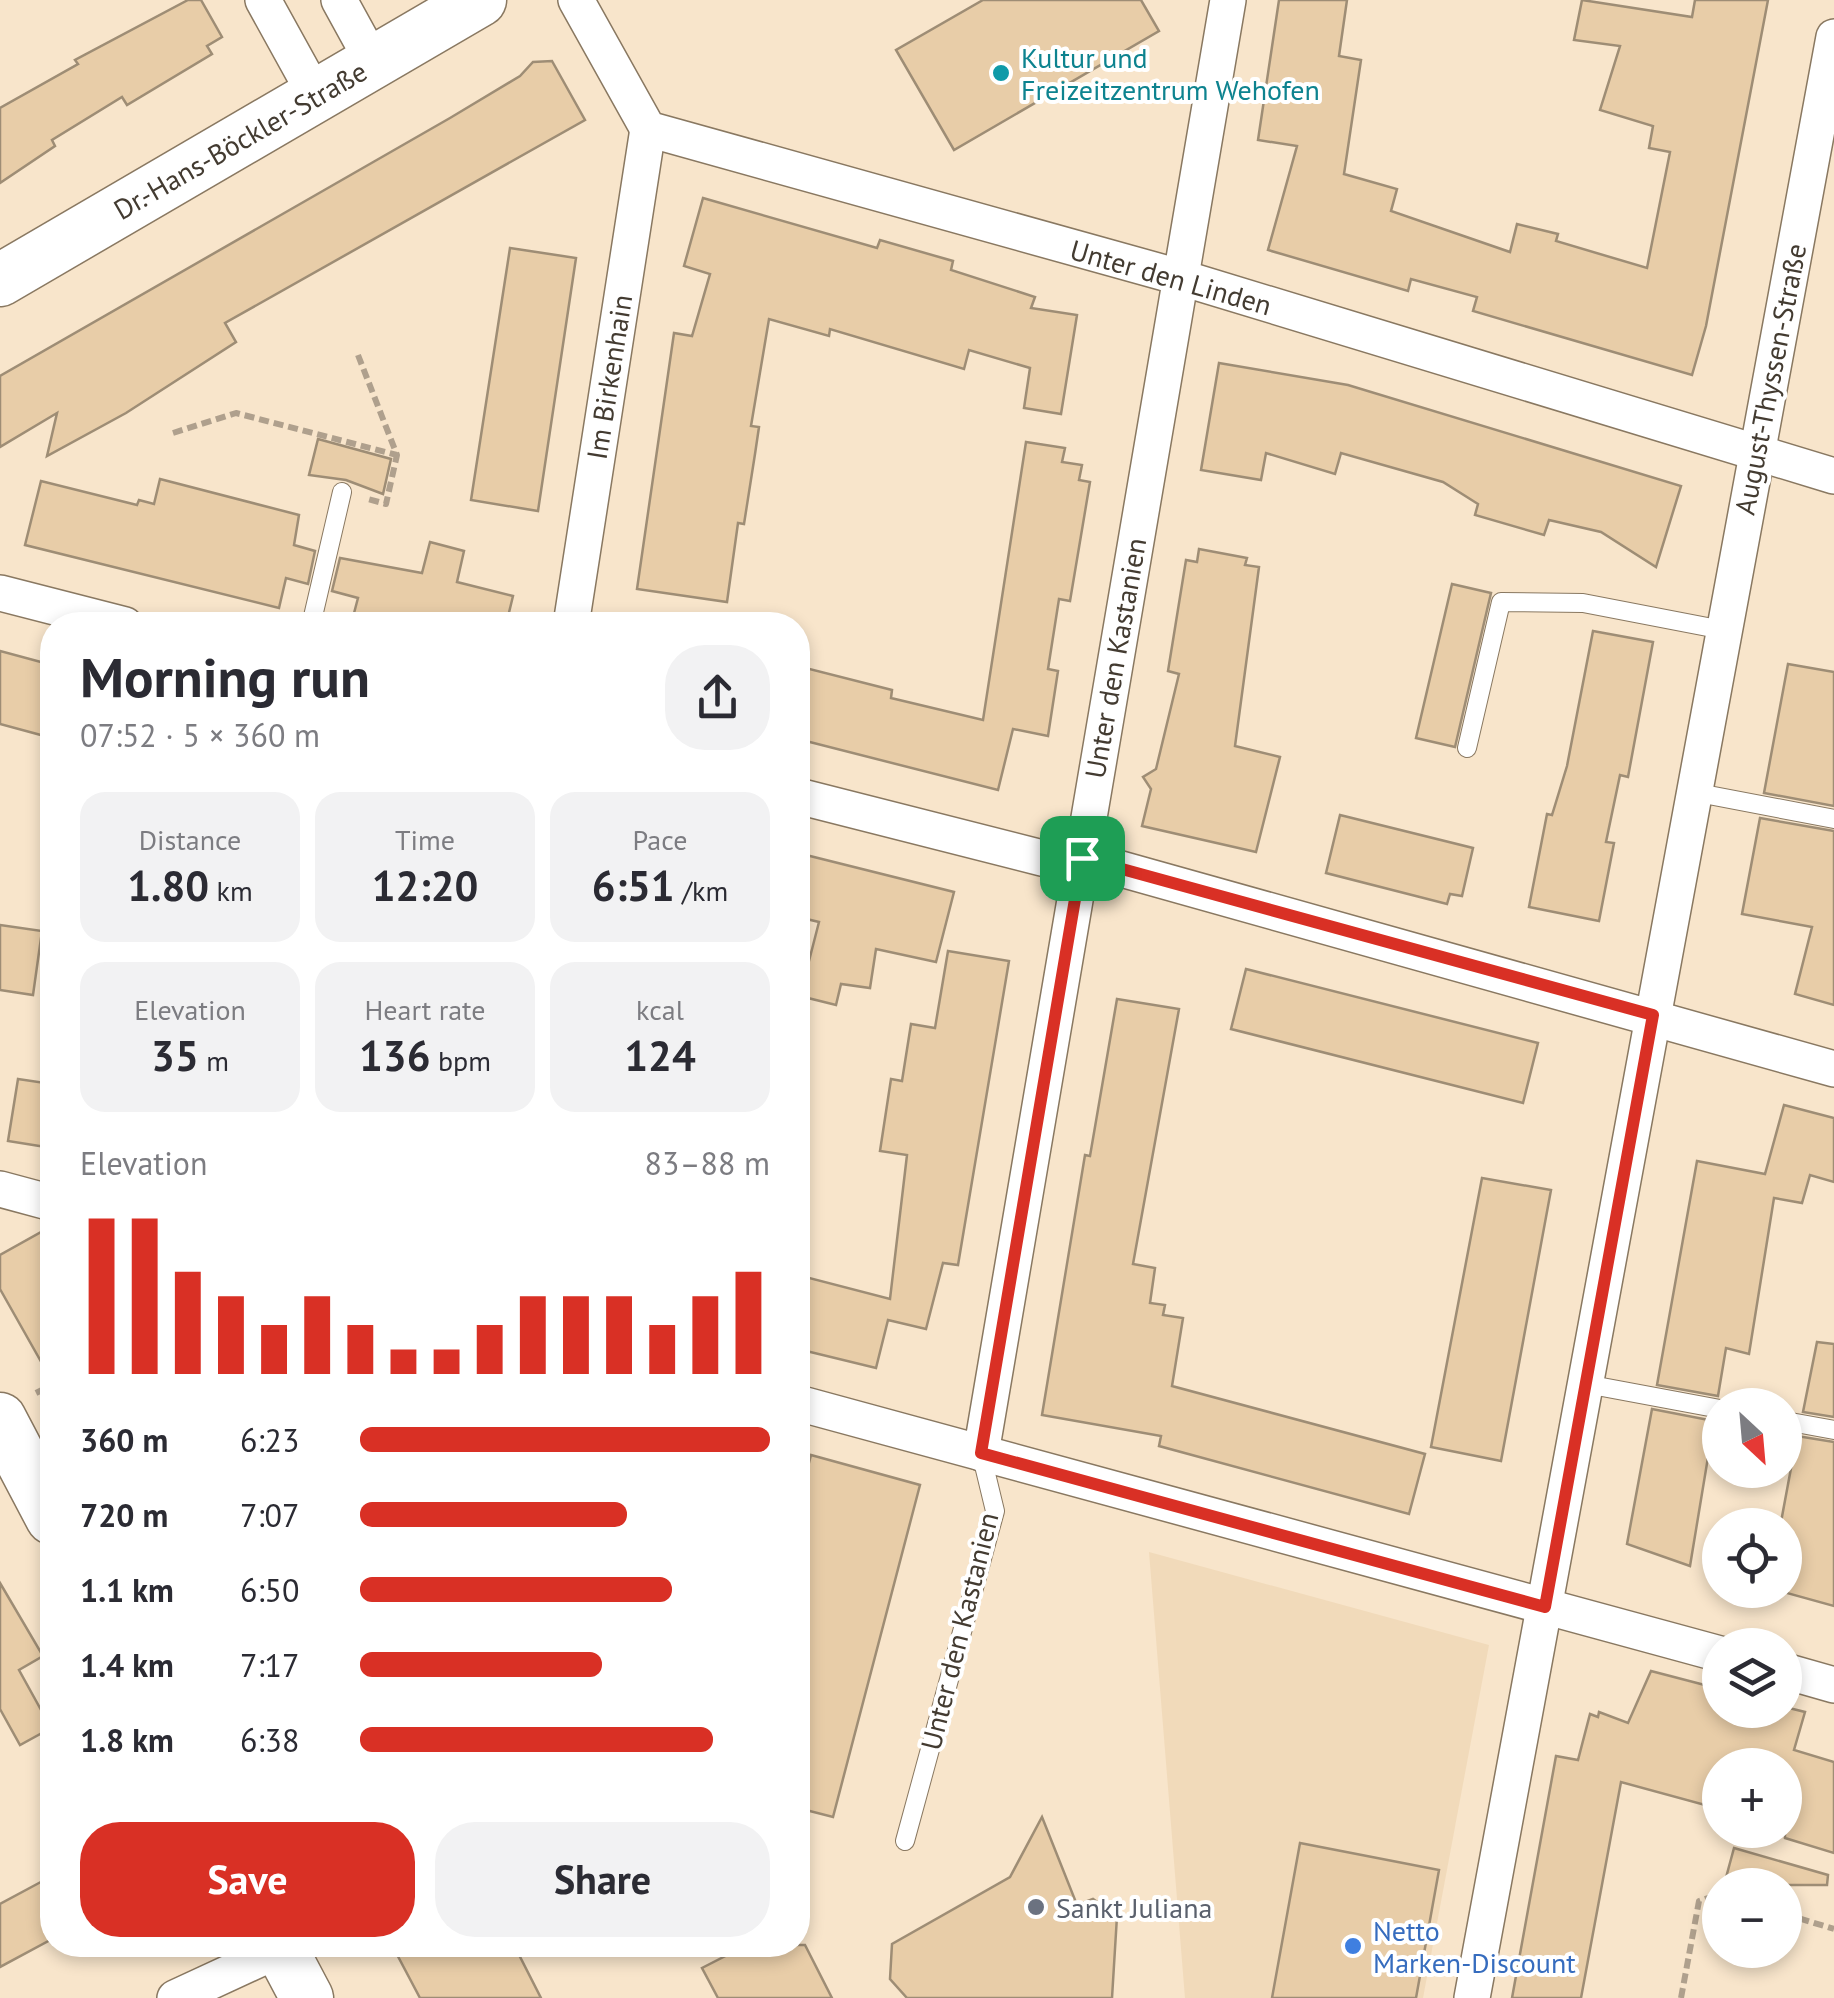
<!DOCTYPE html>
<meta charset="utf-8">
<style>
:root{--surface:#fff;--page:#f2f2f3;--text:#2b2b33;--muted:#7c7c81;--accent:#d93025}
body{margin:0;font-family:"PT Sans",sans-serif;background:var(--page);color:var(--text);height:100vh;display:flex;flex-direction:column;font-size:38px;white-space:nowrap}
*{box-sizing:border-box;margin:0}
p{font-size:32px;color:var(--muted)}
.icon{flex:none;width:55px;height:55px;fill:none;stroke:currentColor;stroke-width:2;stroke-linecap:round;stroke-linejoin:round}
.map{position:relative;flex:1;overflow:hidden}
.details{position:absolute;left:40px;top:612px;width:770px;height:1345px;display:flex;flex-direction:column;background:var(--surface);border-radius:40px;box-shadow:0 5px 15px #0003}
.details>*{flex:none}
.needle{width:65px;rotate:154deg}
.fabs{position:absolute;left:1702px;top:1388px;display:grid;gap:20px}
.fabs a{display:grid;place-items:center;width:100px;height:100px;border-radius:50%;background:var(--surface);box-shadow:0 5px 15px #0003;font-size:50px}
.pin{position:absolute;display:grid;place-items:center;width:85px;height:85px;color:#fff;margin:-42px;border-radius:20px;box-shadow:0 5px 15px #0006}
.round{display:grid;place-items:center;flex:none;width:105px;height:105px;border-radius:40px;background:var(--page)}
.head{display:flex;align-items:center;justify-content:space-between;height:170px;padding:0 40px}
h1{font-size:55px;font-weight:800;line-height:75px}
.figures{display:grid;grid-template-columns:repeat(3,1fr);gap:15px;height:170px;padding:10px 40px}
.figures div{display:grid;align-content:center;border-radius:25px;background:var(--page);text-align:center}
.figures b{font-size:42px;font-weight:800}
.figures small{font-size:28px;font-weight:400}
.figures p{font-size:28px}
.chart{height:280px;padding:20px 40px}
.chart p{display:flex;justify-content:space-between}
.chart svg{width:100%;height:180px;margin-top:10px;stroke:var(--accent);stroke-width:6}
.primary-button{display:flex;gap:20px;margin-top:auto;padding:20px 40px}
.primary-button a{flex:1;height:115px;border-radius:40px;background:var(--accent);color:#fff;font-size:40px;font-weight:800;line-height:115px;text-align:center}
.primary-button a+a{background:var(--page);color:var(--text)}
ul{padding:0 40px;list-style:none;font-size:32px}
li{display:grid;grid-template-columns:160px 120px 1fr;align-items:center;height:75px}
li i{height:25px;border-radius:12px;background:var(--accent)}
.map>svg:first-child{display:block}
.built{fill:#f1daba}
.building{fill:#e8cda8;stroke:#9e8d75;stroke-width:2.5}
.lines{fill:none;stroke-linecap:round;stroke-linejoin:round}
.lane-casing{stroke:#897861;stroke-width:20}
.street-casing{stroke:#897861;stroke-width:38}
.secondary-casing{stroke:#897861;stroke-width:55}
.path{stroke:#afa08d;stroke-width:6;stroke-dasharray:10 5;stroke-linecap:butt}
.lane{stroke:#fff;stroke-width:18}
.street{stroke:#fff;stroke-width:35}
.secondary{stroke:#fff;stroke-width:52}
.route-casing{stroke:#fff;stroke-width:20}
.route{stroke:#d93025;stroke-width:12}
.culture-dot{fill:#0f9aa8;stroke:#fff;stroke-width:4}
.worship-dot{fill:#6b7280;stroke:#fff;stroke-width:4}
.shop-dot{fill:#3f7fe0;stroke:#fff;stroke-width:4}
.labels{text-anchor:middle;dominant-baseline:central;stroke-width:8;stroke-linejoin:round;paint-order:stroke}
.culture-label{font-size:28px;fill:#0d838f;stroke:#fff;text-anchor:start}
.street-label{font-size:28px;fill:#433b31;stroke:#fff}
.worship-label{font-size:28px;fill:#5b616d;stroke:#fff;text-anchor:start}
.shop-label{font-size:28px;fill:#366cbe;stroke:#fff;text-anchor:start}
</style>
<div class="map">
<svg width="1834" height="1998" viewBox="0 0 1834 1998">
<rect width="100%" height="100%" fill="#f8e5cb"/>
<!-- built -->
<polygon class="built" points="1149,1552 1489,1645 1423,1998 1185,1998"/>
<!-- building -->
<g class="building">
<polygon points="188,0 201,0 222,37 207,46 212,54 127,105 122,97 52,140 55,146 0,183 0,108 78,64 75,60"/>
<polygon points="983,0 1141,0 1159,31 954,150 896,50"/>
<polygon points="1279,0 1347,0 1339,56 1361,60 1344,174 1397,189 1391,211 1510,252 1517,224 1558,234 1556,241 1647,268 1670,152 1649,148 1653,126 1600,110 1620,46 1574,40 1582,0 1692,17 1695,0 1768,0 1706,326 1692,375 1473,311 1477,297 1411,279 1408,291 1268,250 1297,146 1258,140"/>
<polygon points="552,61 585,120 225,323 236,342 126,413 47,456 57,413 0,447 0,376 450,118 520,76 533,62"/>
<polygon points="703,198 877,248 880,240 953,261 951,270 1035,297 1031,308 1077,315 1061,414 1024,408 1030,368 969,350 964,369 830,329 829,336 769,319 751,426 759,427 755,454 744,524 738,523 727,602 637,589 674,333 692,336 710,274 684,266"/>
<polygon points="510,248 576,258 538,511 471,500"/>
<polygon points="1219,363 1348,385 1681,486 1656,567 1601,532 1549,520 1544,535 1475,515 1478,504 1443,482 1341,453 1335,474 1266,453 1261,480 1201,470"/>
<polygon points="318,439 391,459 383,494 346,480 309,475"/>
<polygon points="1026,442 1065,448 1062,462 1082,465 1079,480 1090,482 1070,601 1059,599 1048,669 1058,671 1048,736 1013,729 998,790 798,739 798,666 892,690 891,698 983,720"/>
<polygon points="160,479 299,515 294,545 315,551 308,584 286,578 279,608 25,545 41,481 137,505 139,500 154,504"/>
<polygon points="430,542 464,551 457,582 513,596 506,625 366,625 367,620 353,617 358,598 332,591 340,558 422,573"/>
<polygon points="1199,549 1247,558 1245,565 1259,567 1235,746 1280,757 1256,852 1142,826 1151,789 1143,777 1156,769 1179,674 1168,671 1186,560 1197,562"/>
<polygon points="1452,584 1491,593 1455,747 1416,738"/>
<polygon points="1593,631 1653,642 1628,777 1620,775 1606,842 1614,843 1599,921 1529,907 1547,814 1552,815 1567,766"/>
<polygon points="0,651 52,665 52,738 0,724"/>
<polygon points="1788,664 1834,672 1834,806 1764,793"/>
<polygon points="1340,815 1473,848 1462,896 1450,894 1447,904 1326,873"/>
<polygon points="1760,818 1834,831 1834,1005 1795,994 1812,927 1742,914"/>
<polygon points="798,853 954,892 936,962 876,949 870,988 841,984 836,1005 800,996 819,922 798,917"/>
<polygon points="0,925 42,931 33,995 0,990"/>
<polygon points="948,951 1009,961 958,1265 943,1263 926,1329 888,1320 876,1368 798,1349 798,1275 890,1299 907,1155 880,1151 891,1079 902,1081 911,1024 935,1028"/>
<polygon points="1246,969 1538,1043 1523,1103 1231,1029"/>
<polygon points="1117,999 1179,1009 1133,1264 1155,1268 1150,1303 1165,1305 1163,1315 1183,1318 1172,1386 1425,1454 1409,1514 1159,1446 1161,1436 1042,1415 1085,1155 1090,1156"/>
<polygon points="18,1079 52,1084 52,1148 8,1141"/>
<polygon points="1784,1105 1834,1118 1834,1182 1810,1175 1802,1203 1774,1198 1749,1354 1726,1348 1718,1396 1657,1385 1697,1161 1765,1174"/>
<polygon points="1482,1178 1551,1190 1501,1461 1431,1447"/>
<polygon points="52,1226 52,1381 0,1289 0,1255"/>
<polygon points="1817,1342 1834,1344 1834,1417 1803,1412"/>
<polygon points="1652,1409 1714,1421 1690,1566 1627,1544"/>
<polygon points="1797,1436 1834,1442 1834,1606 1776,1590 1785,1590 1785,1525 1774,1525 1781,1522"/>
<polygon points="811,1455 920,1485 833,1817 798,1808 798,1505"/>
<polygon points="0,1583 43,1656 19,1670 51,1728 20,1745 0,1709"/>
<polygon points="1651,1671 1720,1689 1720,1710 1785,1707 1805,1712 1794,1750 1834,1762 1834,1853 1785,1838 1785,1765 1720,1765 1720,1772 1713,1770 1705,1805 1621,1782 1581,1998 1512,1998 1556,1756 1578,1760 1590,1714 1598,1717 1599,1712 1628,1723"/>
<polygon points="1042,1817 1077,1905 1093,1899 1117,1916 1112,1998 907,1998 890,1979 892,1944 1010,1877"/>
<polygon points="1300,1843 1439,1870 1416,1998 1272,1998"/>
<polygon points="1734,1848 1828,1875 1827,1885 1724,1885"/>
<polygon points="52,1876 52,1939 0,1967 0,1904"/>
<polygon points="392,1945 514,1945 541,1998 420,1998"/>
<polygon points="747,1945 805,1945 832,1998 718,1998 702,1968"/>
</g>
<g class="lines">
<!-- lane casing -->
<g class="lane-casing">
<g id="lane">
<polyline points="311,625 342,492"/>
<polyline points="1467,748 1501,602 1583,603 1723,630"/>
<polyline points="1693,792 1834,819"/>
<polyline points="1586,1384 1720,1409"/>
<polyline points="1785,1421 1834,1430"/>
<polyline points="905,1841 995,1511 981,1453"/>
</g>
</g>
<!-- street casing -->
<g class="street-casing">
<g id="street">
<polyline points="263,0 316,96"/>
<polyline points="339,0 373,62"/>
<polyline points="576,0 648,129 1179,277 1834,476"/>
<polyline points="0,593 125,625"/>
<polyline points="571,625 648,129"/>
<polyline points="798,796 1042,858 1082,858 1834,1069"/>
<polyline points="0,1189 52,1203"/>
<polyline points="798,1403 1720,1654"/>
<polyline points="981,1453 1228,0"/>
<polyline points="1785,1671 1834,1685"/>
<polyline points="175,1998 281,1949"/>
<polyline points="1472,1998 1834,37"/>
</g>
</g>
<!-- secondary casing -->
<g class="secondary-casing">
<g id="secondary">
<polyline points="0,280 480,0"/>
<polyline points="0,1419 52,1518"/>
<polyline points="279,1945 307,1998"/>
</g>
</g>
<!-- path -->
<g class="path">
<polyline points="358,355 397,455 386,504 368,499"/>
<polyline points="173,433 236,413 397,455"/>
<polyline points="36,1393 52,1385"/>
<polyline points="1785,1914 1834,1929"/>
<polyline points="1681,1998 1699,1901 1720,1894"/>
</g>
<!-- lane -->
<use href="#lane" class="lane"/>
<!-- street -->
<use href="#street" class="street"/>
<!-- secondary -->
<use href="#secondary" class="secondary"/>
</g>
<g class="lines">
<!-- route casing -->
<g class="route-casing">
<polygon id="route" points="1082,858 1653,1015 1545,1607 981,1453"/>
</g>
<!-- route -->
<use href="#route" class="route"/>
</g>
<!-- markers -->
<circle class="culture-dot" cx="1001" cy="73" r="10"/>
<circle class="worship-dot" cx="1036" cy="1907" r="10"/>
<circle class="shop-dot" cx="1353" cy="1946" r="10"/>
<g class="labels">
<!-- culture labels -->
<g class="culture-label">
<text x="1021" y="57">Kultur und<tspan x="1021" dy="32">Freizeitzentrum Wehofen</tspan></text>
</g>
<!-- street labels -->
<g class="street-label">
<text transform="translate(240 140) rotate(-30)">Dr.-Hans-Böckler-Straße</text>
<text transform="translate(1171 277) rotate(16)">Unter den Linden</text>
<text transform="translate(609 377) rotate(-81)">Im Birkenhain</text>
<text transform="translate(1770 379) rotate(-79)">August-Thyssen-Straße</text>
<text transform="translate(1115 658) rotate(-80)">Unter den Kastanien</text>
<text transform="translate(959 1631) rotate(-76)">Unter den Kastanien</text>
</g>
<!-- worship labels -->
<g class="worship-label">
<text x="1056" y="1907">Sankt Juliana</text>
</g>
<!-- shop labels -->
<g class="shop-label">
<text x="1373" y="1930">Netto<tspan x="1373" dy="32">Marken-Discount</tspan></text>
</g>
</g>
</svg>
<div class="fabs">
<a><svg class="needle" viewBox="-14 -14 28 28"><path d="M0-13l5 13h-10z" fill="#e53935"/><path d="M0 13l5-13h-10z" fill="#7c7c81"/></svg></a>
<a><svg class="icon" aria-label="locate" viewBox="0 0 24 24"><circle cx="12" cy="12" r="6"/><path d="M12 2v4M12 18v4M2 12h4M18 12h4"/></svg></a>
<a><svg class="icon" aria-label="layers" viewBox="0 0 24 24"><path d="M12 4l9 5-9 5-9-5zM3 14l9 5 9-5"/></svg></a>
<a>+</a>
<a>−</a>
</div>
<div class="pin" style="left:1082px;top:858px;background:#1e9e55"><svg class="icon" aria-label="arrive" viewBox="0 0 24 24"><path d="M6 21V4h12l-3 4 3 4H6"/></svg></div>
<section class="details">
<div class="head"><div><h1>Morning run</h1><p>07:52 · 5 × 360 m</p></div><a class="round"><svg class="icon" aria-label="share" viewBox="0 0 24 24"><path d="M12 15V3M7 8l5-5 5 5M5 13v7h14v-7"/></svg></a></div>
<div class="figures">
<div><p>Distance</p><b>1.80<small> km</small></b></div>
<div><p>Time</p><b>12:20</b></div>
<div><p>Pace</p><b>6:51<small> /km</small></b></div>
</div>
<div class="figures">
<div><p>Elevation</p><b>35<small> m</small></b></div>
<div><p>Heart rate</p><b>136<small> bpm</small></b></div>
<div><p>kcal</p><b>124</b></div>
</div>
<div class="chart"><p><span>Elevation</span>83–88 m</p>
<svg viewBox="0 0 160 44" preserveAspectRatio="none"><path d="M5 44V6M15 44V6M25 44V19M35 44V25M45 44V32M55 44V25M65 44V32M75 44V38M85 44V38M95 44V32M105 44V25M115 44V25M125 44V25M135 44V32M145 44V25M155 44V19"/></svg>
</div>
<ul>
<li><b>360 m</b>6:23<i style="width:100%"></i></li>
<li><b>720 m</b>7:07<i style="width:65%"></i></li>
<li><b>1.1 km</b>6:50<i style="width:76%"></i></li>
<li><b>1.4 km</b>7:17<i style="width:59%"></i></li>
<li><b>1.8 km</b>6:38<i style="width:86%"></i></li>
</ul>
<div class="primary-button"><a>Save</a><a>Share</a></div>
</section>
</div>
